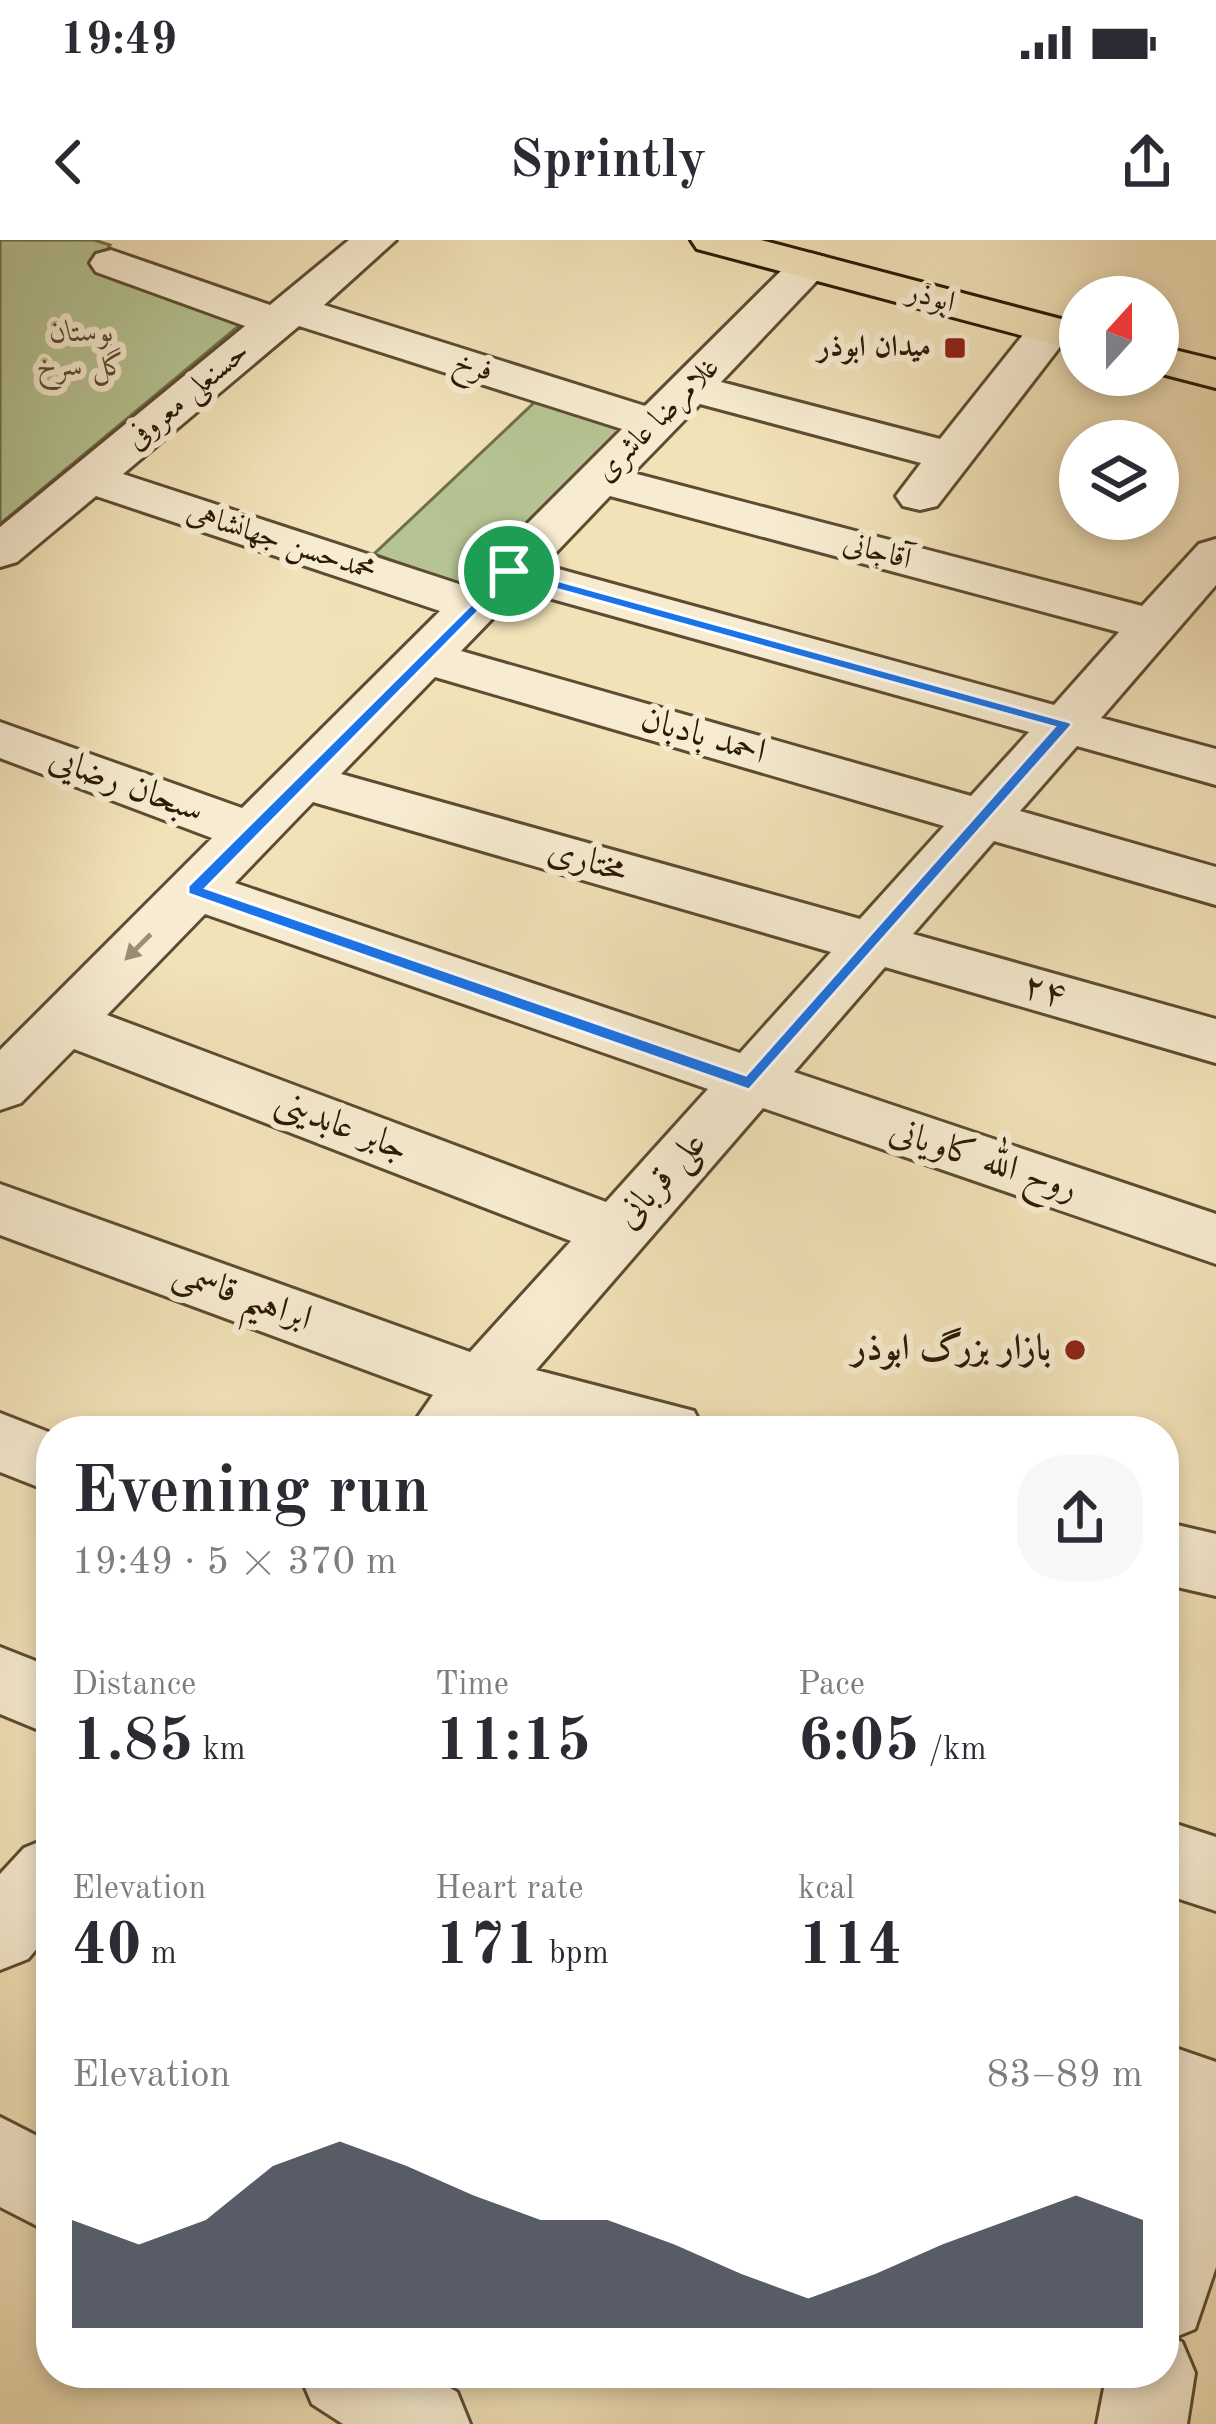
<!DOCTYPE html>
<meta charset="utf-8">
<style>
:root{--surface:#fff;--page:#f7f7f7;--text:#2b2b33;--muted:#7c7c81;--accent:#111827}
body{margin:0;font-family:"Old Standard TT",Amiri,serif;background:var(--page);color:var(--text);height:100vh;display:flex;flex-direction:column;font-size:45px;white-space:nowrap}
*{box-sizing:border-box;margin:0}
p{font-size:39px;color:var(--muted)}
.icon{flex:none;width:66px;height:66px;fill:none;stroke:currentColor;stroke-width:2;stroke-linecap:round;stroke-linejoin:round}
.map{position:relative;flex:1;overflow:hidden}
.panel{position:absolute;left:36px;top:1176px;width:1143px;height:972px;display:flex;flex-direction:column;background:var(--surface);border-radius:48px;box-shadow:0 6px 18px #0003}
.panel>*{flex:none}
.needle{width:78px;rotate:21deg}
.tools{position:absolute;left:1059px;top:36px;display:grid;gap:24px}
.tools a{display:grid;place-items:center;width:120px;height:120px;border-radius:50%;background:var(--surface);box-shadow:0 6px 18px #0003;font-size:60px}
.pin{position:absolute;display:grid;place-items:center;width:102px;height:102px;color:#fff;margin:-51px;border:6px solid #fff;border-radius:50%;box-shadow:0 3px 12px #0007}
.round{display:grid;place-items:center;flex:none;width:126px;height:126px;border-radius:48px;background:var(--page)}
.head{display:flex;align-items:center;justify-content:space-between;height:204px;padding:0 36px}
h1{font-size:66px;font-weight:800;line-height:90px}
.metrics{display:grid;grid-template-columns:repeat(3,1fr);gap:18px;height:204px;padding:12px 36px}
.metrics div{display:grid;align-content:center}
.metrics b{font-size:60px;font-weight:800}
.metrics small{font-size:33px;font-weight:400}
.metrics p{font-size:33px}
.chart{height:336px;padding:24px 36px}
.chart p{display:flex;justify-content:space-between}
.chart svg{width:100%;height:216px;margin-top:12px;fill:var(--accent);opacity:.7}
.status{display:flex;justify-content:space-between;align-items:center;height:84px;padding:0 60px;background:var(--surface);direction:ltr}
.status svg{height:33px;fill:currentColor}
header{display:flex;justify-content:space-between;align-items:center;height:156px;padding:0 36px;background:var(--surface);font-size:54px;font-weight:800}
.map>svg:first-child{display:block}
.green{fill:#b6c493;stroke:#706f4c;stroke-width:3}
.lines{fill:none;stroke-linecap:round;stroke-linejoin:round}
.minor-casing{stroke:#5d4c32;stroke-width:6}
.major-casing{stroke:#2b1a05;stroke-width:6}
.minor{fill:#f7ecd1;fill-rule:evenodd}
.major{fill:#f2e2b8;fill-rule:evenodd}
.oneway{fill:#9b8e75}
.route{fill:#1a73e8;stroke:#fff;stroke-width:3;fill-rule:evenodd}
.poi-dot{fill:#8f2418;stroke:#f7ecd1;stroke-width:4.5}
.labels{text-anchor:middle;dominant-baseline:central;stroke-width:12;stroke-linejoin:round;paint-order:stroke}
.far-street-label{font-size:30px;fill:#2b1a05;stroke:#f7ecd1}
.far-park-label{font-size:30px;font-style:italic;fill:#554d30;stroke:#f7ecd1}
.far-poi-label{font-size:30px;font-weight:bold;fill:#2b1a05;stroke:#f7ecd1;text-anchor:end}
.street-label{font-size:36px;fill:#2b1a05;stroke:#f7ecd1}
.poi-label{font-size:36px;font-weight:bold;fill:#2b1a05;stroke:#f7ecd1;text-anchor:end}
</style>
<div class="status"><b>19:49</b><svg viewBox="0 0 49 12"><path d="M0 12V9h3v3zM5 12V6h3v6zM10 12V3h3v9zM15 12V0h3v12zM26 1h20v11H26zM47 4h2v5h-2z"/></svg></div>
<header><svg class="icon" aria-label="back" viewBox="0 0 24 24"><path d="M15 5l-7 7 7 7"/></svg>Sprintly<svg class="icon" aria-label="share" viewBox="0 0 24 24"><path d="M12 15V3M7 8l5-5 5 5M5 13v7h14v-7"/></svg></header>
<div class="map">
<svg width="1216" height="2184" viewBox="0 0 1216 2184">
<rect width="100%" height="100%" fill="#f2e2b8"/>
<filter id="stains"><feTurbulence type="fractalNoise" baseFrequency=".00167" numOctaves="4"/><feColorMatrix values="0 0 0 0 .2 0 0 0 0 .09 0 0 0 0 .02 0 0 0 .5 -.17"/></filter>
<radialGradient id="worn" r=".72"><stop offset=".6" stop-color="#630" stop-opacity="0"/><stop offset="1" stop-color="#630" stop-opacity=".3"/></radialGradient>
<!-- green -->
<g class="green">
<polygon points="0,0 94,0 110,5 97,25 246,80 0,284"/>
<polygon points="538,159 631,189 472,349 374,314"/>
</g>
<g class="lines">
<!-- minor casing -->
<g class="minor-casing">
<g id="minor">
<path d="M349,0h47l-72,65 321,101 150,-149 15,-4 15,4 6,9 -110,116 219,57 94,-118 16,-4 16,4 6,9 -6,9 -129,167 -17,4 -17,-4 -7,-10 25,-33 -221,-59 -67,69 509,133 57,-62 17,-5v46l-115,133 115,31v36l-139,-39 -57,65 196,56v38l-222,-64 -81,93 303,85v44l-331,-96 -91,105 422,142v50l-453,-156 -227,262 158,41 10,20h-148l-60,-15 -12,15h-76l25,-36 -433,-160v-51l470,168 101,-111 -497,-192 -53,54 -21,7v-60l212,-212 -212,-80v-36l242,86 198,-197 -344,-115 -79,66 -17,5v-40l245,-201 -149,-54 -6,-9 6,-9 15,-4 159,55zM299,86l323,103 -157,157 -342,-112zM610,256l509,136 -65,73 -510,-140zM520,350l509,142 -58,64 -510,-145zM435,437l509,149 -84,93 -519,-145zM313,562l518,150 -91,101 -505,-170zM205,674l503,175 -102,113 -499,-187z"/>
<polygon points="0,1173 51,1193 51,1252 0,1232"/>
<polygon points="1164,1282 1216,1294 1216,1356 1164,1344"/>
<polygon points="0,1407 51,1427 51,1495 0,1474"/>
<polygon points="1164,1580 1216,1597 1216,1671 1164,1654"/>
<polygon points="51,1597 51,1692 28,1719 0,1730 0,1634 24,1608"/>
<polygon points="1164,1804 1216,1822 1216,2027 1195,2089 1173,2098 1182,2102 1195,2133 1187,2184 1097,2184 1107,2133 1164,2133 1164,1910 1170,1888 1164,1886"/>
<polygon points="0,1877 51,1903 51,1993 0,1967"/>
<polygon points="299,2133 425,2133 457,2152 470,2184 343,2184 312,2164"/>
</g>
</g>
<!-- major casing -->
<g class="major-casing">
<g id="major">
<polygon points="691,0 761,0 1080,84 1080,111 697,9"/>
<polygon points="1158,106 1216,120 1216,148 1158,133"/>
</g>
</g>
<!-- minor -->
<use href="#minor" class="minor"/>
<!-- major -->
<use href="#major" class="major"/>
</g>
<!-- one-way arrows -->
<defs><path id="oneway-solid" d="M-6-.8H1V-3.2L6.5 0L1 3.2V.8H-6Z" transform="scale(3)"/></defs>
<use class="oneway" href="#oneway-solid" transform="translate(138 707) rotate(135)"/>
<!-- route -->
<path class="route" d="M509,327l561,155 2,3 -323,365 -561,-196v-8zM512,337l542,150 -308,348 -540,-187z"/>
<!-- markers -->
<g class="poi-dot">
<rect x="943" y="96" width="24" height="24" rx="6"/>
<circle cx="1075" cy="1110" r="12"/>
</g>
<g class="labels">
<!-- far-street labels -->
<g class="far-street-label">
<text transform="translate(931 58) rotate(15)">ابوذر</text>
<text transform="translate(473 127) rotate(18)">فرخ</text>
<text transform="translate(188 156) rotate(-40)">حسنعلی معروفی</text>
<text transform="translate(658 180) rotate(-45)">غلامرضا عاشری</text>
<text transform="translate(281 302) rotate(18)">محمدحسن جهانشاهی</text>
<text transform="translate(877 312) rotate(15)">آقاجانی</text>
</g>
<!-- far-park labels -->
<g class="far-park-label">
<text x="82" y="93">بوستان<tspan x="82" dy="34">گل سرخ</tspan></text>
</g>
<!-- far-poi labels -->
<g class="far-poi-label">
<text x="931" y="108">میدان ابوذر</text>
</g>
<!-- street labels -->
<g class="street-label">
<text transform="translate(703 497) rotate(16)">احمد بادبان</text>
<text transform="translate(126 546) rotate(20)">سبحان رضایی</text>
<text transform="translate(587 622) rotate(16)">مختاری</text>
<text transform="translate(1044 752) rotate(16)">۲۴</text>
<text transform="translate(341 887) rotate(21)">جابر عابدینی</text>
<text transform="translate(983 921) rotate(18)">روح الله کاویانی</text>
<text transform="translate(662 941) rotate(-48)">علی قربانی</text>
<text transform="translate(242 1057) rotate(20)">ابراهیم قاسمی</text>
</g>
<!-- poi labels -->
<g class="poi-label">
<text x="1051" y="1110">بازار بزرگ ابوذر</text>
</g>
</g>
<rect width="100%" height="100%" filter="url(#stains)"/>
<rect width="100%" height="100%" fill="url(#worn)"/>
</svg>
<div class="tools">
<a><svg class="needle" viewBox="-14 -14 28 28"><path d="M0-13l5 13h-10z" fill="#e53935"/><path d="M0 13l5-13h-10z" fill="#7c7c81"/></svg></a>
<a><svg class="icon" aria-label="layers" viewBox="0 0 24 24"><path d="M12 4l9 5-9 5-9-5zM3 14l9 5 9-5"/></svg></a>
</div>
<div class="pin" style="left:509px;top:331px;background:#1e9e55"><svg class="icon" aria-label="arrive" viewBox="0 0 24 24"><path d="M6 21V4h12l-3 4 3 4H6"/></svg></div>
<section class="panel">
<div class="head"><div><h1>Evening run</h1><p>19:49 · 5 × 370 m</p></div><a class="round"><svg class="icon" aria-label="share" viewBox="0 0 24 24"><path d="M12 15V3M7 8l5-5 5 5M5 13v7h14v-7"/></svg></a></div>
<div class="metrics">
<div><p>Distance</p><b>1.85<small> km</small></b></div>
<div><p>Time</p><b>11:15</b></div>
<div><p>Pace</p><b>6:05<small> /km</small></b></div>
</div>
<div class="metrics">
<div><p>Elevation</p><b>40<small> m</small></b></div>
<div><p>Heart rate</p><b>171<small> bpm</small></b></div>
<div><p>kcal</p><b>114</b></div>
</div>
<div class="chart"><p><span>Elevation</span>83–89 m</p>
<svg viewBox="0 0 160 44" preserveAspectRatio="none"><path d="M0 44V22L10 27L20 22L30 11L40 6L50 11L60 17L70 22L80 22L90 27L100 33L110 38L120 33L130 27L140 22L150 17L160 22V44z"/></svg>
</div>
</section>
</div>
